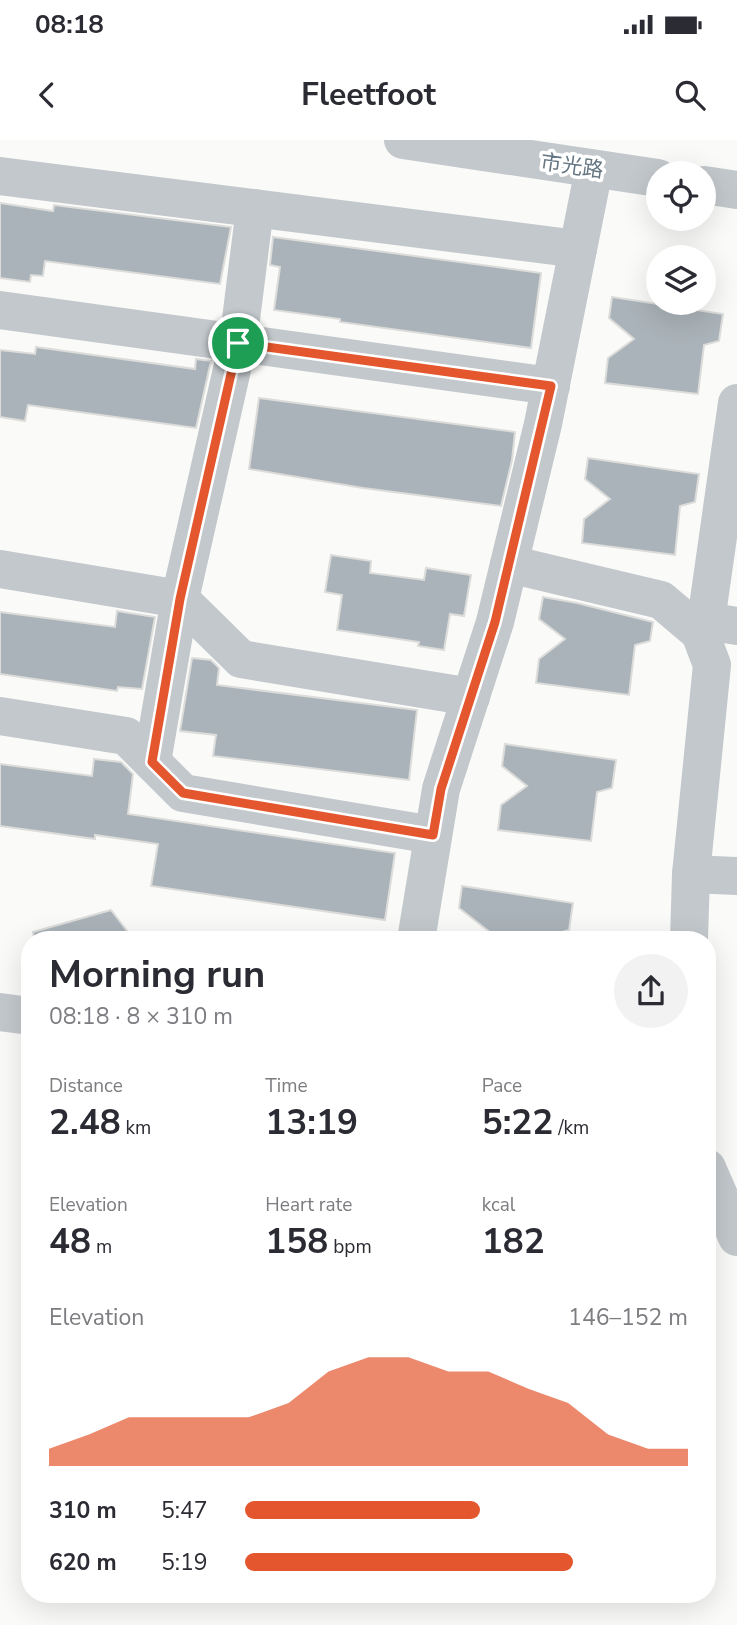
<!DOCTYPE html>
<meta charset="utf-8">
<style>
:root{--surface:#fff;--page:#f2f2f3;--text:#2b2b33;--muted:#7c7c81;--accent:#e4572e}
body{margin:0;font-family:"Nunito Sans","Noto Sans SC",sans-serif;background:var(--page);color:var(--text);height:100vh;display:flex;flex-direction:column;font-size:26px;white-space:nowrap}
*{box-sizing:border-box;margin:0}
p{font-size:23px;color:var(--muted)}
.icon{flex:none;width:38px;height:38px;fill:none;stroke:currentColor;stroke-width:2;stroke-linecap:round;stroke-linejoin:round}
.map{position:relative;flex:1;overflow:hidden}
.sheet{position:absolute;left:21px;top:791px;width:695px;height:672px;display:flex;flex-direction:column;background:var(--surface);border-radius:28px;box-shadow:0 7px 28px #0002}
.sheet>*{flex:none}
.controls{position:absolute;left:646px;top:21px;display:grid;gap:14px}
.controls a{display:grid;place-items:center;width:70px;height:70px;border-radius:50%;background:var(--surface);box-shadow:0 7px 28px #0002;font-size:35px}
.pin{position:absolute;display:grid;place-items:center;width:60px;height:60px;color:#fff;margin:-30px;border:4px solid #fff;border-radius:50%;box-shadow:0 2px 7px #0007}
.round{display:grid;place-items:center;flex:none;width:74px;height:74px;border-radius:37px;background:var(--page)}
.overview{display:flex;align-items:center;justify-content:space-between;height:119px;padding:0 28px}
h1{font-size:38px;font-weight:700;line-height:52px}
.metrics{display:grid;grid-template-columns:repeat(3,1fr);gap:10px;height:119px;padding:7px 28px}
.metrics div{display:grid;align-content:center}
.metrics b{font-size:35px;font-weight:700}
.metrics small{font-size:19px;font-weight:400}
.metrics p{font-size:19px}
.chart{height:196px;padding:14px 28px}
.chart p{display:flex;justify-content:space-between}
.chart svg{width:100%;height:126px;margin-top:7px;fill:var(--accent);opacity:.7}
ul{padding:0 28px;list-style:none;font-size:23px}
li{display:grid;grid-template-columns:112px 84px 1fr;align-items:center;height:52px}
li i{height:18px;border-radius:9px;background:var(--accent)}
.status{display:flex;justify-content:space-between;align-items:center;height:49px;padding:0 35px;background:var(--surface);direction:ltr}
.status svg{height:19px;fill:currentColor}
header{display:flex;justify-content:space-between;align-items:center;height:91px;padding:0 28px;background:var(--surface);font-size:32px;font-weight:700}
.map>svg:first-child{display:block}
.building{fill:#aab3b9;stroke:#dcdcda;stroke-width:2}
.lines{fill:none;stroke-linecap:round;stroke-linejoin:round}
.minor{stroke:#c3c8cc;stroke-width:38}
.route-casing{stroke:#fff;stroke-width:14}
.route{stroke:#e4572e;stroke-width:9}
.labels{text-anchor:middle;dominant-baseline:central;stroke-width:7;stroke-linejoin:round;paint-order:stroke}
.street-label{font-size:21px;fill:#657683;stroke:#fff}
</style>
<div class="status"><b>08:18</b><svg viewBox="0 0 49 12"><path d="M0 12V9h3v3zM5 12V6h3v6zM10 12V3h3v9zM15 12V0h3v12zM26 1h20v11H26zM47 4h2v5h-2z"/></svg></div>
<header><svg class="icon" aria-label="back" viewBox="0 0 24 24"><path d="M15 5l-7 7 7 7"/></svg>Fleetfoot<svg class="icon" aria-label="search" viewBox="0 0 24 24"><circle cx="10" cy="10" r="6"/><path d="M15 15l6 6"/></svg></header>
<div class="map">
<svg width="737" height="1485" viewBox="0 0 737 1485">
<rect width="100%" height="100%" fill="#fafaf8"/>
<!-- building -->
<g class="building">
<polygon points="0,63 53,71 54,65 231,87 220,144 45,121 43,136 31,135 30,142 0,138"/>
<polygon points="273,97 541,133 531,208 340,182 340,179 274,170 280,127 270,125"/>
<polygon points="612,157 723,174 719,201 704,205 698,254 605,243 608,218 634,199 609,178"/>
<polygon points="36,207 195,229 196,219 211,221 196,288 28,265 25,281 0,277 0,210 35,214"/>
<polygon points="259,258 515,292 512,320 501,366 363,348 249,329"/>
<polygon points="588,318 699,334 695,362 680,366 675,415 582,403 584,379 610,359 585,339"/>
<polygon points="331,415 371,421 370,433 424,440 426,428 471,435 464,476 450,474 444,510 418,506 419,502 337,490 342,455 325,452"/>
<polygon points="543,457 577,463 653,482 650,501 635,505 629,555 536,543 539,519 565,499 539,479"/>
<polygon points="117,471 155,477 142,549 118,547 117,551 0,534 0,472 115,487"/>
<polygon points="192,518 211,520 219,528 217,545 417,570 409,640 213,616 216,595 180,591"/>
<polygon points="505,604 616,620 612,648 597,652 591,701 498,690 501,665 527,646 502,626"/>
<polygon points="94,619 121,622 133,634 128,674 395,713 385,780 151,746 158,704 95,695 95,699 0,686 0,624 92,636"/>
<polygon points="462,746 573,763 569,790 555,794 554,800 500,800 459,768"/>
<polygon points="111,770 134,800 34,800 33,792"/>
</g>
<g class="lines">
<!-- minor -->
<g class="minor">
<polyline points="403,0 658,38"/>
<polyline points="0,36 578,109"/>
<polyline points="704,45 737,50"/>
<polyline points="0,170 551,246"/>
<polyline points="737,263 706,481 737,486"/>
<polyline points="509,424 661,460 700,493 712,525 691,734 689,800"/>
<polyline points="0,429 180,459 241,519 471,557"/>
<polyline points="0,576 126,596 183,653 433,695"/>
<polyline points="152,622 180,459 238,203 255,68"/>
<polyline points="691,734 737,736"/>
<polyline points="416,800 441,649 495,482 543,284 594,29"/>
<polyline points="0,872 30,876"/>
<polyline points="707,1028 737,1097"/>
</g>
</g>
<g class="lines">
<!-- route casing -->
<g class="route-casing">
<polygon id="route" points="238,203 551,246 495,482 441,649 433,695 183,653 152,622 180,459"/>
</g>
<!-- route -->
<use href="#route" class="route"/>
</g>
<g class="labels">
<!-- street labels -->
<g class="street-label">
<text transform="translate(572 26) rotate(8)">市光路</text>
</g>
</g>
</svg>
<div class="controls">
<a><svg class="icon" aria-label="locate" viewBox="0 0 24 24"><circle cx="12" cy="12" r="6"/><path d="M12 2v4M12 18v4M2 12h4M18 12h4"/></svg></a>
<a><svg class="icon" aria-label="layers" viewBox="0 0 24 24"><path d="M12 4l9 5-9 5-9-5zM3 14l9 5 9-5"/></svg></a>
</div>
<div class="pin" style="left:238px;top:203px;background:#1e9e55"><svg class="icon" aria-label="arrive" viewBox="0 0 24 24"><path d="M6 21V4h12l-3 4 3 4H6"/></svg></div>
<section class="sheet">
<div class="overview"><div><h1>Morning run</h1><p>08:18 · 8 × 310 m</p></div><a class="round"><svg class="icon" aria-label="share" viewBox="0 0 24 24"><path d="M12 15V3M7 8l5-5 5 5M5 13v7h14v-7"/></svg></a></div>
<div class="metrics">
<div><p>Distance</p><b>2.48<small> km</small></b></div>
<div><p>Time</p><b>13:19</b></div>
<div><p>Pace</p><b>5:22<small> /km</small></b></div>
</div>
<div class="metrics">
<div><p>Elevation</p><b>48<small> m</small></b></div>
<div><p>Heart rate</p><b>158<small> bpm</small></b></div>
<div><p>kcal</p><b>182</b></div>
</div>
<div class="chart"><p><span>Elevation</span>146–152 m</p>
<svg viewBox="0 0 160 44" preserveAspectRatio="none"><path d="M0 44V38L10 33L20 27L30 27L40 27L50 27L60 22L70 11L80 6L90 6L100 11L110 11L120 17L130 22L140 33L150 38L160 38V44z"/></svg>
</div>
<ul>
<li><b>310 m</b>5:47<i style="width:53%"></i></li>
<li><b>620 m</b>5:19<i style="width:74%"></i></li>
</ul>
</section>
</div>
